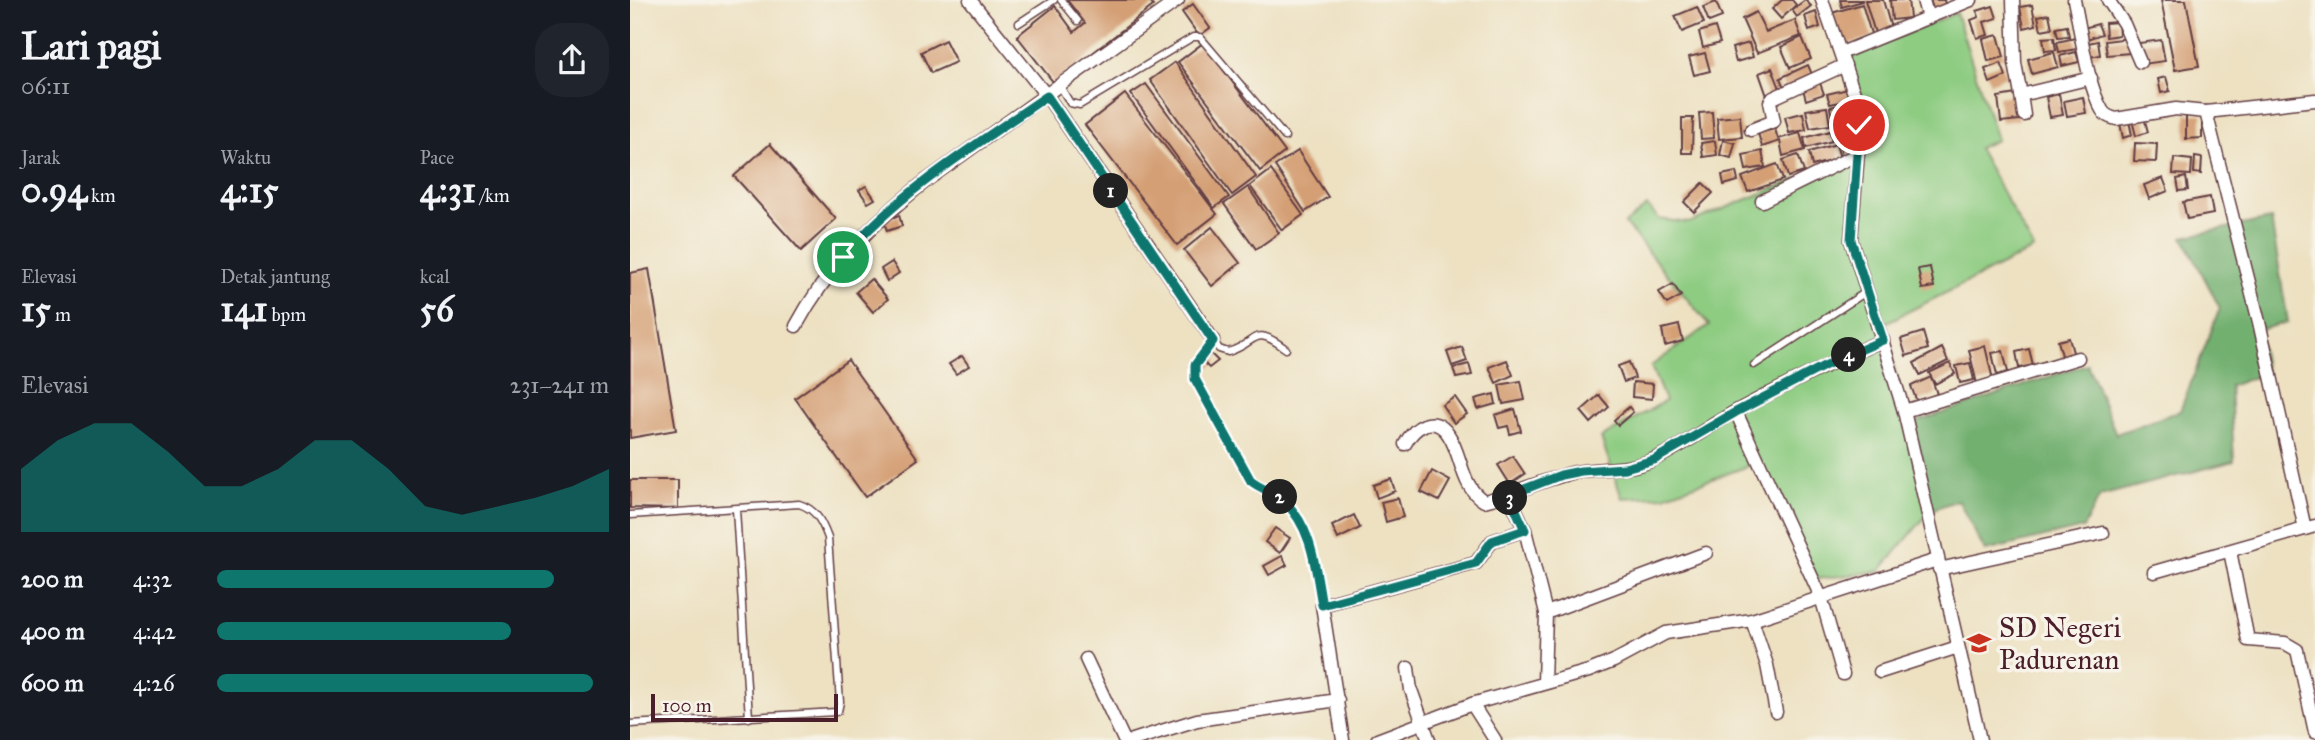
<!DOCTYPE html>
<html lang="id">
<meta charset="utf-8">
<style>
:root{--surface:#171b24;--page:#20242c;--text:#f1f3f6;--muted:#9ea1a6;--accent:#0f766e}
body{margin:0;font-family:"IM FELL Great Primer",serif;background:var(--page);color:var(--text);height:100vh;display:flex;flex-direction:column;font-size:26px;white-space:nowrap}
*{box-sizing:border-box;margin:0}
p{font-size:23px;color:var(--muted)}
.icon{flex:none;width:38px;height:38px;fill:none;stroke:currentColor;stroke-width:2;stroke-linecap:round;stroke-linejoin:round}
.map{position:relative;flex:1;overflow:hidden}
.sheet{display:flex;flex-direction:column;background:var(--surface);width:630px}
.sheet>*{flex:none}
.scale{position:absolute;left:21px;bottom:18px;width:187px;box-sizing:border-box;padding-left:7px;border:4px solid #4a1f2b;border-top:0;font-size:19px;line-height:24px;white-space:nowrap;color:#4a1f2b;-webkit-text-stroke:5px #f7f3e8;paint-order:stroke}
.pin{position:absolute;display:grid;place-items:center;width:60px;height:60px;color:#fff;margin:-30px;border:4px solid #fff;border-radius:50%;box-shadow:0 2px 7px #0007}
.km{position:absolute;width:35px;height:35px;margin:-18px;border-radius:50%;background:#222;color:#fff;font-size:19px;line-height:35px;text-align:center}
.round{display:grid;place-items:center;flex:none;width:74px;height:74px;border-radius:28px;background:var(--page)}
.headline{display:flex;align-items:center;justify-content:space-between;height:119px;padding:0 21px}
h1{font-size:38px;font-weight:700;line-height:52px}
.figures{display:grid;grid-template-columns:repeat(3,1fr);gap:10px;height:119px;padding:7px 21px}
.figures div{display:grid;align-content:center}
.figures b{font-size:35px;font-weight:700}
.figures small{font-size:19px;font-weight:400}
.figures p{font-size:19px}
.chart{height:196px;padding:14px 21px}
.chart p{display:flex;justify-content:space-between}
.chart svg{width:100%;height:126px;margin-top:7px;fill:var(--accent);opacity:.7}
ul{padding:0 21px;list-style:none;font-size:23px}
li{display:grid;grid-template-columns:112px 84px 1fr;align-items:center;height:52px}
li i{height:18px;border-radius:9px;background:var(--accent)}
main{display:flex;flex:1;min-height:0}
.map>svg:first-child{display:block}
.green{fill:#8ecc82;stroke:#6c7656;stroke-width:2}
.forest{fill:#72b070;stroke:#5e684e;stroke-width:2}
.building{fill:#d49f75}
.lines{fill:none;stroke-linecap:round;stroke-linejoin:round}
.lane-casing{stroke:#623c42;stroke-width:9}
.street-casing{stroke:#623c42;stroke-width:15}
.lane{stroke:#fff;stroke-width:6}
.street{stroke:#fff;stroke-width:12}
.route-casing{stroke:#fff;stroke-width:14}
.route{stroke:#0f766e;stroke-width:9}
.labels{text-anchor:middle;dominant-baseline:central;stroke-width:7;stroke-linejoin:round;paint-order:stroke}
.poi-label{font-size:28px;fill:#4a1f2b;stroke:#f7f3e8;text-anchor:start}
</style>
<main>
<section class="sheet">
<div class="headline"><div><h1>Lari pagi</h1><p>06:11</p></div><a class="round"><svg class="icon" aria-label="share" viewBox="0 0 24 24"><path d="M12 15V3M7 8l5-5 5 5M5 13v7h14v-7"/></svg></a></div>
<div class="figures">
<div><p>Jarak</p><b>0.94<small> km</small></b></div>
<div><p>Waktu</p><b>4:15</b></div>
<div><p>Pace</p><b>4:31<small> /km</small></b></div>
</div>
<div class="figures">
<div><p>Elevasi</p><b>15<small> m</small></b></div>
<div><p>Detak jantung</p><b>141<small> bpm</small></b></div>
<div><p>kcal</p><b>56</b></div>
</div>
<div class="chart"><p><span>Elevasi</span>231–241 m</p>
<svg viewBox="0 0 160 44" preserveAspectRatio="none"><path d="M0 44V22L10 12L20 6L30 6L40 16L50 28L60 28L70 22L80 12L90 12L100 22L110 35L120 38L130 35L140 32L150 28L160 22V44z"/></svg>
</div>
<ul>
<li><b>200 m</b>4:32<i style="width:86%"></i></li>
<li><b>400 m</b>4:42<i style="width:75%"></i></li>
<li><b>600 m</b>4:26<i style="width:96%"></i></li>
</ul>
</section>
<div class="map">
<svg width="1685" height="740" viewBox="0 0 1685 740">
<rect width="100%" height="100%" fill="#f7f3e8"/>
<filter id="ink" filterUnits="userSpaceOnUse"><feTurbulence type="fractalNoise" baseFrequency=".0143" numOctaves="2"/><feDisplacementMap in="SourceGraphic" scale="14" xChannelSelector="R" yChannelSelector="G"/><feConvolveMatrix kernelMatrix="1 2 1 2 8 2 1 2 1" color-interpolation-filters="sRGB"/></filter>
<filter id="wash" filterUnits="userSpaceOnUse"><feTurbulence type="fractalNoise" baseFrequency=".00686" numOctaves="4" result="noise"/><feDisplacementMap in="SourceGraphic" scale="28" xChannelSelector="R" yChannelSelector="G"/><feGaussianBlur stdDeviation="1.57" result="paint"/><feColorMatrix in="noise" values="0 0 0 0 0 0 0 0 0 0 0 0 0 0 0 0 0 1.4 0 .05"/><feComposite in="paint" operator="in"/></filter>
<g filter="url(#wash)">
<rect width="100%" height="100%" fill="#ede1c2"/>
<!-- green -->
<polygon class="green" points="1326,13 1367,140 1348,148 1404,249 1253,324 1301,510 1250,571 1187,579 1124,464 1034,496 992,498 971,438 1035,401 1021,366 1079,325 995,224 1017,206 1029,219 1059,223 1238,150 1220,57"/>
<!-- forest -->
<polygon class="forest" points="1641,219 1658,322 1628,330 1636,373 1600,386 1604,461 1470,496 1453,528 1355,551 1328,500 1301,510 1277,425 1457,364 1486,434 1550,411 1590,308 1553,237"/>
<g id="blocks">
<!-- building -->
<g class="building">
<polygon points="437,0 519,0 523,6 424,83 387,36 425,6 444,32 455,23"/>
<polygon points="1152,0 1162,0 1166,5 1151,19 1142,9"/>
<polygon points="1175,0 1181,6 1167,17 1162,10"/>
<polygon points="1210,0 1232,0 1232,1 1212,7"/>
<polygon points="1235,0 1253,0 1261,28 1245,33"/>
<polygon points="1260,0 1278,0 1280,18 1262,20"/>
<polygon points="1300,0 1314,0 1316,8 1304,11"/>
<polygon points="1531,0 1556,0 1569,66 1545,70"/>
<polygon points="1086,2 1092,17 1079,22 1073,7"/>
<polygon points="563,4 580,28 569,36 552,12"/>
<polygon points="1232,4 1242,37 1212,46 1202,13"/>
<polygon points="1402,5 1406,25 1394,28 1390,7"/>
<polygon points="1363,6 1367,18 1354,22 1358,35 1347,38 1341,20 1349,17 1347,11"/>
<polygon points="1067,7 1074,23 1052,32 1045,16"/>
<polygon points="1126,12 1136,32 1165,20 1171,36 1127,53 1112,19"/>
<polygon points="1186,12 1190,27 1179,31 1175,16"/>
<polygon points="1419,14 1422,28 1411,30 1408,16"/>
<polygon points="1488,22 1489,35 1476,37 1475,23"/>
<polygon points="1468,24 1472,34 1457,39 1454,28"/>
<polygon points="1437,26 1439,36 1428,37 1426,28"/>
<polygon points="1085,27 1090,43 1073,48 1069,32"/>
<polygon points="1368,35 1374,57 1358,61 1353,39"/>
<polygon points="1172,37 1181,59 1160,68 1151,47"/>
<polygon points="1424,37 1426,50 1415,51 1413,38"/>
<polygon points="1445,38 1447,49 1429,52 1427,42"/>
<polygon points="1499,38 1500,53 1477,55 1475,41"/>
<polygon points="315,40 326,62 301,73 291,52"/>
<polygon points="1531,40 1535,61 1513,64 1509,43"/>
<polygon points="1468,41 1470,55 1460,57 1458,43"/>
<polygon points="573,43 655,152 630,171 548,62"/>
<polygon points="1119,43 1123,57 1106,62 1102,48"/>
<polygon points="1424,52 1428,67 1402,74 1398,59"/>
<polygon points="1446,52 1449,62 1432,66 1430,56"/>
<polygon points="1075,53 1080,71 1064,75 1059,57"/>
<polygon points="545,62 626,177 602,195 520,80"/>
<polygon points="1371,63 1376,76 1360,83 1355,69"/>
<polygon points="1178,65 1183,77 1155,90 1150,78"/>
<polygon points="1142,68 1151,91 1137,96 1129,73"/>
<polygon points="1536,77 1540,91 1531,93 1528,79"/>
<polygon points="1190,83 1194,94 1176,100 1173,89"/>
<polygon points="516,84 599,197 584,208 501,94"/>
<polygon points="1218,89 1220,100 1200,104 1197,94"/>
<polygon points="495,94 587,214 547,245 455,125"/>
<polygon points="1386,94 1389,120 1371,122 1368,97"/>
<polygon points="1429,94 1433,115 1420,117 1416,97"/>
<polygon points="1453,97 1456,113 1437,116 1434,101"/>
<polygon points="1219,103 1222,119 1203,123 1200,107"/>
<polygon points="1197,107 1200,125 1180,128 1176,110"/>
<polygon points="1082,112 1084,138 1071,139 1069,113"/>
<polygon points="1173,113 1176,130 1159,133 1155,117"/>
<polygon points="1556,114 1572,114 1572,138 1556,139"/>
<polygon points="1110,116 1112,137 1089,139 1087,118"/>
<polygon points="1514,117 1518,132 1506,136 1502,120"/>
<polygon points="1052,118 1063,118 1062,153 1052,153"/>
<polygon points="1499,121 1502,135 1493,138 1490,123"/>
<polygon points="1213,124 1216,134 1205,137 1202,127"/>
<polygon points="1145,129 1148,139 1170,133 1175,150 1153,156 1150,141 1132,147 1128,133"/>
<polygon points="1200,131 1202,141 1176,148 1174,138"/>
<polygon points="1219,137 1223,154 1212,156 1209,139"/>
<polygon points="1093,140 1105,143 1101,158 1090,155"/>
<polygon points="1085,141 1087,155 1073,157 1071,143"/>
<polygon points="1505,143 1527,144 1526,162 1504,161"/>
<polygon points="140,144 206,219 171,251 104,176"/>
<polygon points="1206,144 1210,158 1182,166 1179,152"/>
<polygon points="668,151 698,197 675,212 645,166"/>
<polygon points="1132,151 1135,167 1116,170 1113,155"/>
<polygon points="1168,155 1174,172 1158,177 1153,160"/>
<polygon points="1565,157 1572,158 1571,174 1564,173"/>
<polygon points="1544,158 1562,160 1561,175 1543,174"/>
<polygon points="1147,164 1153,180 1118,192 1112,177"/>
<polygon points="641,170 673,215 652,230 620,186"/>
<polygon points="1106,172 1108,181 1094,185 1092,175"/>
<polygon points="1556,177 1558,190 1549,191 1547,179"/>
<polygon points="1533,178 1538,191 1519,199 1514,185"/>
<polygon points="1073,183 1083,193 1064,212 1054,202"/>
<polygon points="236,186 245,199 238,203 229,190"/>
<polygon points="618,187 649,233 626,249 594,204"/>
<polygon points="1580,197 1583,214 1557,219 1553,202"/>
<polygon points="269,215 272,226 257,231 254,221"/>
<polygon points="582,227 610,263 582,286 554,250"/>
<polygon points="262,262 269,273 257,281 251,269"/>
<polygon points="1300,267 1304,287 1292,289 1288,269"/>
<polygon points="19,269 46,430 0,438 0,273"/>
<polygon points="241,279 258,299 243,312 226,292"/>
<polygon points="1043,284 1051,296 1037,304 1029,292"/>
<polygon points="1049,325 1053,341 1035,346 1032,329"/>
<polygon points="1293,332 1298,349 1276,356 1271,339"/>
<polygon points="1439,338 1444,356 1433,359 1428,341"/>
<polygon points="1355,346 1363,380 1347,384 1339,350"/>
<polygon points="832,347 837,361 822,366 817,352"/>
<polygon points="1312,348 1318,361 1290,375 1284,363"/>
<polygon points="1399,349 1403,365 1389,368 1386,352"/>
<polygon points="1373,351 1378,372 1367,375 1362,353"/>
<polygon points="581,354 588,361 579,368 573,362"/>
<polygon points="332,356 339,366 326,374 319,364"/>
<polygon points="218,360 288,459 235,497 165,398"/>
<polygon points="877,360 883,375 866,383 859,367"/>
<polygon points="999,362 1005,378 994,382 988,366"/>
<polygon points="1320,363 1325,374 1305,384 1299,373"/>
<polygon points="1340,363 1344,380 1330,383 1326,366"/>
<polygon points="839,364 842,375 826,378 823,368"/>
<polygon points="1301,377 1307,394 1287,402 1281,386"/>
<polygon points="891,381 895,400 873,404 869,385"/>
<polygon points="1003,382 1023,384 1022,399 1002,397"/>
<polygon points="864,394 866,404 848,409 845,399"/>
<polygon points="969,395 979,407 961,423 951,411"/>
<polygon points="825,397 837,414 824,423 812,405"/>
<polygon points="999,407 1003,412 988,425 984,420"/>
<polygon points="885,409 891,431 880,434 878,426 869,428 865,415"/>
<polygon points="883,456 895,474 880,484 868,465"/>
<polygon points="802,471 820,481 809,501 791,492"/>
<polygon points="761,479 765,491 747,498 743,485"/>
<polygon points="0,480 48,480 48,509 0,508"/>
<polygon points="768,498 773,517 756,522 751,502"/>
<polygon points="724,515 730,528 708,539 702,526"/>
<polygon points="645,528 660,538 650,553 635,542"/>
<polygon points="652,556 657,565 639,575 634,566"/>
</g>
</g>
</g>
<g filter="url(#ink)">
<use href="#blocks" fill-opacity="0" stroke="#623c42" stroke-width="2"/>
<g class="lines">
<!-- lane casing -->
<g class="lane-casing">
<g id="lane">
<polyline points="431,0 448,21"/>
<polyline points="389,23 424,0"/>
<polyline points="430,86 440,103 450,105 563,37 570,37 655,137"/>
<path d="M656,349c-35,-26 -27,-6 -58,3l-9,-3 -6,-9c-9,14 -21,22 -18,39l56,102c10,8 22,10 32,19 30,29 31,66 39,105"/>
<polyline points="1124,365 1236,292"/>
<polyline points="106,509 119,718"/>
<path d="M0,515l169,-11c17,5 23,18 29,34l12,164 -2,9 -2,1 -206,12"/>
</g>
</g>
<!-- street casing -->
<g class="street-casing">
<g id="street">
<polyline points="340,0 417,96 583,340"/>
<polyline points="1192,0 1228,105 1229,140 1221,240 1274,411 1350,740"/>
<polyline points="1293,0 1298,18"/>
<polyline points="1383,0 1385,63 1391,95 1461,78"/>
<path d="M1444,0c7,31 13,84 28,110 3,6 8,7 14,9l60,-10 30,3 53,210 46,207"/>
<polyline points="1478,0 1494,24 1510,62"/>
<polyline points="1211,53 1341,0"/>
<polyline points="1391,95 1394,115"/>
<polyline points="1576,112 1685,100"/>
<polyline points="1121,130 1144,121 1140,102 1143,98 1215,65"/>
<polyline points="1132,201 1228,154"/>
<path d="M166,326c32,-60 78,-104 131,-146l251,-180"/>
<polyline points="1274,411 1448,358"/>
<polyline points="1106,412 1191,597 1213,674"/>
<path d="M775,444c9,-17 29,-31 43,-10 15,22 12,52 36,67 32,-8 61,-22 92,-29 25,-5 50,-1 74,-11 31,-13 58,-35 88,-51 47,-25 95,-48 145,-70"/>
<polyline points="879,495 895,530 916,613 914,683"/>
<polyline points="1600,551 1618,640 1655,643 1667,650 1685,732"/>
<polyline points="1309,569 1473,533"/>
<polyline points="1524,572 1685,526"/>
<polyline points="916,613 1076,553"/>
<polyline points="1122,620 1137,665 1146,712"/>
<polyline points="456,659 494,740"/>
<polyline points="778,668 781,690 799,740"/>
<polyline points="1250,672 1328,647"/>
<polyline points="842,704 865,740"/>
<polyline points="503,740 567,720 708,700"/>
<polyline points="713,740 692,605 846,563 862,541 895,530"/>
<polyline points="747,740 842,704 959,671 984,661 1036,633 1122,620 1307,560"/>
</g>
</g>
<!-- lane -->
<use href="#lane" class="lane"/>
<!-- street -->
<use href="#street" class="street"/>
</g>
</g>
<g class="lines" filter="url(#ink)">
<!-- route casing -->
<g class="route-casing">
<path id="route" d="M213,257c57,-66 133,-112 204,-161l166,245 -18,24v14l56,102c9,8 22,10 32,19 30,28 32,67 39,105l154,-42 16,-22 33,-11 -16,-35 52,-20 20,-4 44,-3 29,-8 82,-48 88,-46 59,-26 -32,-100 8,-115"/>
</g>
<!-- route -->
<use href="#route" class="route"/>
</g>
<!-- icons -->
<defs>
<g id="school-bare" transform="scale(1.89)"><path d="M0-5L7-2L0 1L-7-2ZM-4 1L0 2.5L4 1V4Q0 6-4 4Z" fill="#c8321e" stroke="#f7f3e8" stroke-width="2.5" paint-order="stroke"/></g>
</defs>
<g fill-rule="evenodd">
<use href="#school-bare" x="1349" y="643"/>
</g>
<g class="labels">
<!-- poi labels -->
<g class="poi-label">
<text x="1369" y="627">SD Negeri<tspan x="1369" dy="32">Padurenan</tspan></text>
</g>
</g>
</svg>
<div class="scale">100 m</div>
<div class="pin" style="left:213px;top:257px;background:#1e9e55"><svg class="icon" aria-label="arrive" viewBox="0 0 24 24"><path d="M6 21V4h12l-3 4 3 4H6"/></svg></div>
<div class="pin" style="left:1229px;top:125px;background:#d93025"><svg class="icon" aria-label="check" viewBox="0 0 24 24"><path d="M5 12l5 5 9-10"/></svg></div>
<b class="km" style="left:481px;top:191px">1</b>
<b class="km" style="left:650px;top:497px">2</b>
<b class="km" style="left:880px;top:498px">3</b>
<b class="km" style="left:1219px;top:355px">4</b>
</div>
</main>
